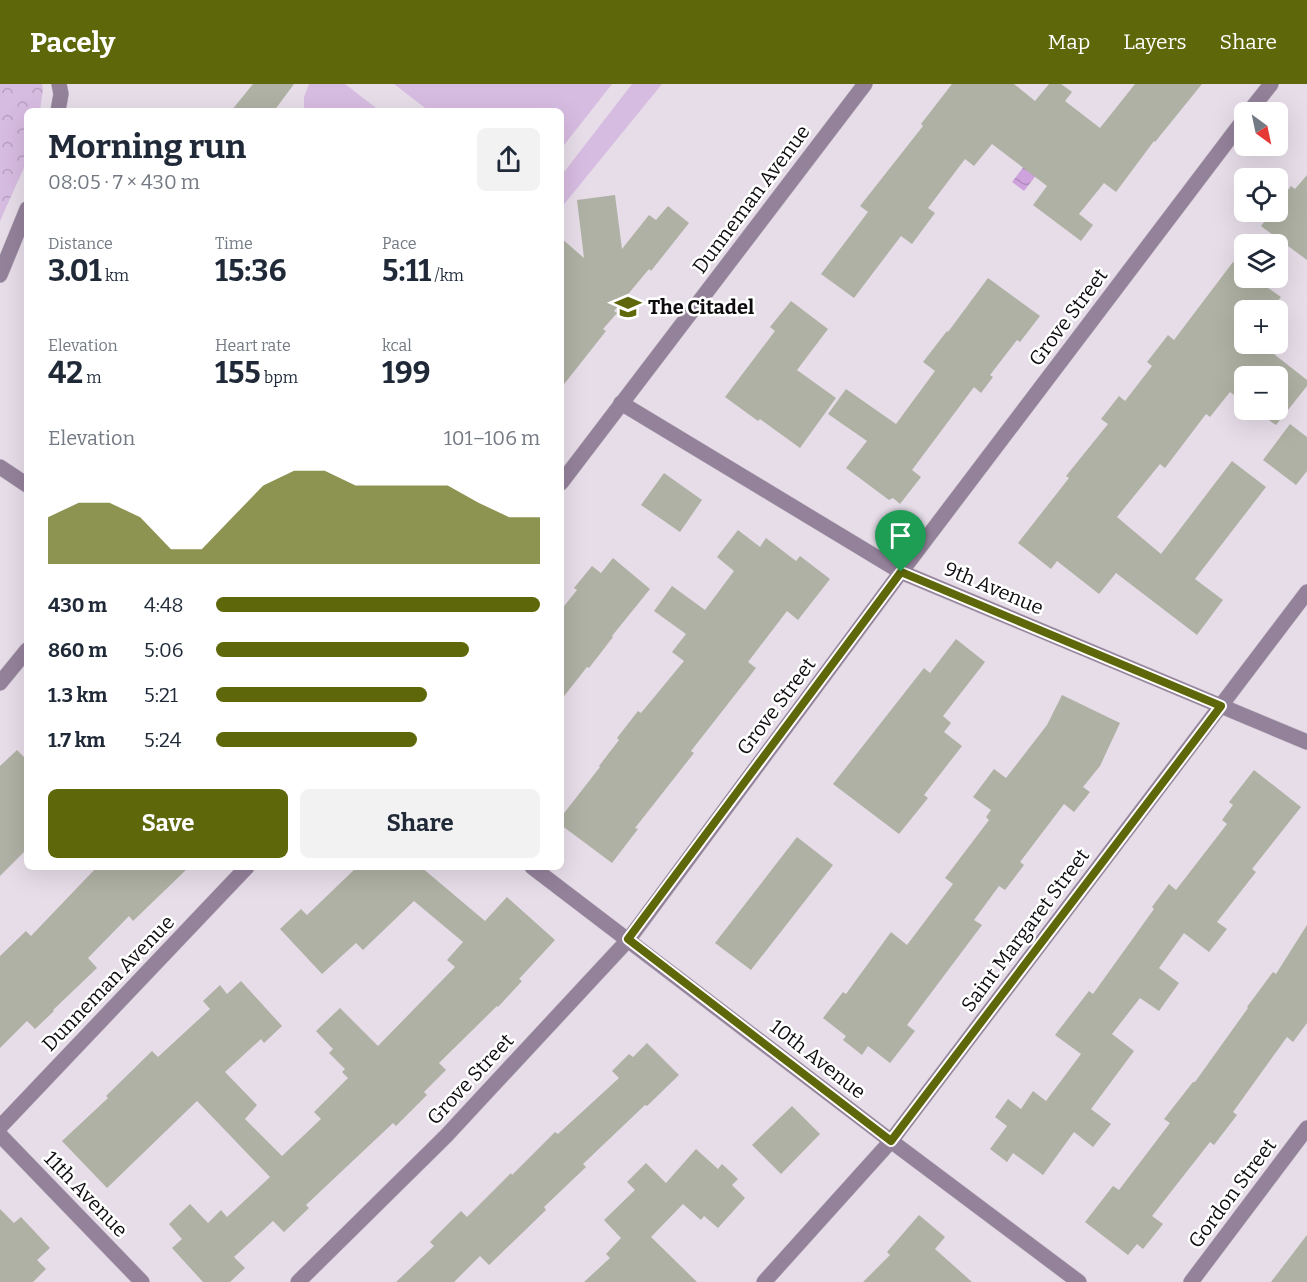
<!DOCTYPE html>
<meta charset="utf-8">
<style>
:root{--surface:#fff;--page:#f2f2f3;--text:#1f2937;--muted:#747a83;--accent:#5e6709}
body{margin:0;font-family:Bitter,serif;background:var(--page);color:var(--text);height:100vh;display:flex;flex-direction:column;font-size:22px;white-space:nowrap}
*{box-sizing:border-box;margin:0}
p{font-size:20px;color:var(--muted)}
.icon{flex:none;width:33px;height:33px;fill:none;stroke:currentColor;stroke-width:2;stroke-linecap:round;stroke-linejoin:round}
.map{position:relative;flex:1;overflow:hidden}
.sheet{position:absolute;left:24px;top:24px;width:540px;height:762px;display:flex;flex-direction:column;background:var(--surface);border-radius:9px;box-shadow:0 6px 24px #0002}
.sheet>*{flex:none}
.needle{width:39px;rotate:147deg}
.controls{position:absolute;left:1234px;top:18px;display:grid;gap:12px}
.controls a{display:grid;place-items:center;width:54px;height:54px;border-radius:9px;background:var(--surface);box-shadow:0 6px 24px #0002;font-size:30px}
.pin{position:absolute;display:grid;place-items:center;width:51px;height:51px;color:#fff;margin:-62px -26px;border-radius:50% 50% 50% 0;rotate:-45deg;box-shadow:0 0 6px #0007}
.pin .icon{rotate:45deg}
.round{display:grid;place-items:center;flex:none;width:63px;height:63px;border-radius:9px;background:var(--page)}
.headline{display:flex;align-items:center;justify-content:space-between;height:102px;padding:0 24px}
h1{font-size:33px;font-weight:700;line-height:45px}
.stats{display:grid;grid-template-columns:repeat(3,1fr);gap:9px;height:102px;padding:6px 24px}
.stats div{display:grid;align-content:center}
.stats b{font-size:30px;font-weight:700}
.stats small{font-size:16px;font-weight:400}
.stats p{font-size:16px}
.chart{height:168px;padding:12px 24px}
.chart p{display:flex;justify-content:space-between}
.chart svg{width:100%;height:108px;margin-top:6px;fill:var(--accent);opacity:.7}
.primary-button{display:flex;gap:12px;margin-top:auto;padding:12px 24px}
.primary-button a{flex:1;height:69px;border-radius:9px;background:var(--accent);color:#fff;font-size:24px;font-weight:700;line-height:69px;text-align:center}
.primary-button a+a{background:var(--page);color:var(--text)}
ul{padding:0 24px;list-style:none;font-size:20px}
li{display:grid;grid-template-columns:96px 72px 1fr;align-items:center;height:45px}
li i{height:15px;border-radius:8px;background:var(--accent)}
header{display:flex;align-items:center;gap:36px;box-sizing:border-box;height:84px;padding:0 30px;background:var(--accent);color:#fff}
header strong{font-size:28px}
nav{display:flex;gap:33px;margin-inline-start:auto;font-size:21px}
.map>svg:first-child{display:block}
.park{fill:url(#park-crowns)}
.pitch{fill:#d7bce1}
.water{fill:url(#water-waves)}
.building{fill:#aeb1a3}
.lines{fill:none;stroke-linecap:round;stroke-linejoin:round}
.minor-casing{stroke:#c4bcc6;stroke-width:16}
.minor{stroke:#94829b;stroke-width:15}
.route-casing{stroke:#fff;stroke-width:12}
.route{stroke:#5e6709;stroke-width:8}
.labels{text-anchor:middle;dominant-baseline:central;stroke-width:5;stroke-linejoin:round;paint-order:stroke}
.street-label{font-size:20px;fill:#0f0c10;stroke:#fff}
.poi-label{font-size:20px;font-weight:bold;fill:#0f0c10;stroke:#fff;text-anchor:start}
</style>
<header>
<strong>Pacely</strong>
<nav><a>Map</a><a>Layers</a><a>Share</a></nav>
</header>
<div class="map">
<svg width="1307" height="1198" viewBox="0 0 1307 1198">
<defs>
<pattern id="park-crowns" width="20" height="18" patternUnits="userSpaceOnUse" patternTransform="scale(1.5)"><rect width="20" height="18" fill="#d7bce1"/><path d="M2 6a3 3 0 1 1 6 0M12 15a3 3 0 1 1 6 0" fill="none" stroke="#b7a0c0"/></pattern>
<pattern id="water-waves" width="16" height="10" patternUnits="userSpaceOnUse" patternTransform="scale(1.5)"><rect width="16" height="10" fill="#cea3dd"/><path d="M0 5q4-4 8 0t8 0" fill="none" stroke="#b08bbd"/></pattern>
</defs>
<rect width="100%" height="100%" fill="#e6dde9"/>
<!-- park -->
<polygon class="park" points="0,0 42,0 43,5 40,27 27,27 27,77 0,137"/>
<!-- pitch -->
<g class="pitch">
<polygon points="309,0 345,0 380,27 304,27 304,13"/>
<polygon points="394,0 612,0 561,65 561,27 429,27"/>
<polygon points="632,0 662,0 561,124 561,92"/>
</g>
<!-- water -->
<polygon class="water" points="1035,68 1047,77 1024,107 1012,98"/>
<!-- building -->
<g class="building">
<polygon points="253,0 294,0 274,27 231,27"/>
<polygon points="952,0 1014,0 1035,17 1049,0 1061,0 1072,8 1065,17 1100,44 1135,0 1202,0 1155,58 1154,57 1116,108 1104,99 1079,130 1093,141 1081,157 1033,121 1047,102 992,60 974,82 965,75 928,124 935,129 912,160 901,152 854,214 821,190 868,128 860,122 923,42 921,40"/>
<polygon points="1307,91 1307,176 1261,142 1272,128 1278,128 1278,119 1291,102 1295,105"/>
<polygon points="615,111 622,165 649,131 656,136 668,122 689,139 651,187 649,185 614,227 617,229 603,245 606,247 561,304 561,154 584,174 577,116"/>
<polygon points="1233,178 1245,187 1245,194 1254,194 1281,213 1271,226 1245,226 1245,260 1261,260 1307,296 1307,302 1276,341 1254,326 1278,326 1278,292 1245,292 1245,319 1230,308 1210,333 1206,330 1165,384 1160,380 1117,433 1161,470 1232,377 1266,403 1195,495 1223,516 1197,551 1116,489 1099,510 1057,477 1051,485 1018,459 1069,394 1066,392 1108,340 1101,335 1119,312 1125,317 1152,282 1147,278 1168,251 1174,256"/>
<polygon points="988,194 1040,232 1020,258 1017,256 990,291 993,293 981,309 974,303 912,386 921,393 900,420 893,414 889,416 846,384 867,357 828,330 846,305 896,340 935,287 923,278 947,247 948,248"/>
<polygon points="791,217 828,245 797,286 836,314 800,364 760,335 758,337 725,313 775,247 770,243"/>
<polygon points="1290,340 1307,353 1307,387 1296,401 1263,376"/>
<polygon points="664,389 702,416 680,448 641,421"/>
<polygon points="738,446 760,463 766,454 796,477 800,472 830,495 798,536 787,527 748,578 756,584 691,667 694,669 635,744 638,745 612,779 561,741 561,733 600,683 599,682 619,656 617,654 638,627 641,629 684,577 672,568 686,550 654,527 672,502 705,526 734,487 717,473"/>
<polygon points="613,474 650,505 612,552 613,553 589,584 587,583 561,616 561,526 577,506 574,504 592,482 601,489"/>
<polygon points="956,555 985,578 943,632 951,639 944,648 962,662 924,711 928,714 899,750 833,700 924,584 930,589"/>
<polygon points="1062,611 1120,639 1100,682 1083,703 1090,708 1074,728 1064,720 1020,778 1024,781 1005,806 999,802 974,836 982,841 907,941 915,947 890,979 868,962 862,971 843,956 846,952 823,934 843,908 846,910 891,848 907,861 953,800 945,794 989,736 986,733 991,726 973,713 994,685 1006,694 1047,641"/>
<polygon points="17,666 27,676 27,765 0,792 0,682"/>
<polygon points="1254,686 1301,723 1252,785 1256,788 1217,838 1227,845 1209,868 1184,849 1159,884 1179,899 1159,927 1140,914 1112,950 1134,967 1091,1025 1111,1040 1093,1063 1074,1048 1043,1091 1013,1069 1007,1078 990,1065 1007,1042 995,1033 1008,1015 1021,1025 1033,1007 1046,1017 1081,970 1055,951 1089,907 1093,910 1154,825 1152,823 1169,800 1176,806 1227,740 1222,736 1233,721 1229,718"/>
<polygon points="797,753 833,781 751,886 715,859"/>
<polygon points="97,783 189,783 133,837 129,832 88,874 97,884 53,926 54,927 35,945 27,937 0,964 0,872 26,847 31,852"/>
<polygon points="357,783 421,783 485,837 507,813 555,856 519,895 522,897 498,923 497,922 439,979 446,986 424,1008 427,1011 396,1042 393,1039 306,1121 309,1124 284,1148 273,1137 234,1173 245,1184 230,1198 203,1198 172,1164 182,1155 169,1140 190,1120 208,1139 221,1126 227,1133 270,1093 197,1017 107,1104 62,1057 108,1014 106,1012 152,967 158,973 210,925 203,917 220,901 227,910 241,897 282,942 264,959 261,955 225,988 257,1021 245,1035 282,1072 321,1035 314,1028 348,994 342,988 345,985 329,969 333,965 316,947 340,924 378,962 455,883 447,876 463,858 414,817 363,866 356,859 322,890 280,845 301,825 307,831"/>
<polygon points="1307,841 1307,939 1293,958 1287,953 1233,1028 1237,1031 1214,1061 1210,1058 1152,1132 1163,1140 1143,1165 1137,1160 1128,1171 1085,1138 1113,1102 1119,1106 1170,1039 1164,1035 1193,998 1195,998 1248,924 1247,923 1273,888 1276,890"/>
<polygon points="647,959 679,991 647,1022 645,1021 583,1080 586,1083 544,1123 546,1126 489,1181 480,1172 454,1198 396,1198 434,1162 430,1158 461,1127 467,1133 511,1089 512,1091 555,1048 558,1050 619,994 612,987 629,970 633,973"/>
<polygon points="792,1022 820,1050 781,1090 752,1061"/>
<polygon points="696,1065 718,1085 722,1080 738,1095 732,1101 745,1114 718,1144 704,1132 701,1136 683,1120 651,1153 697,1198 584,1198 610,1174 606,1170 621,1154 604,1136 635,1106 627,1098 646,1079 666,1099"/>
<polygon points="0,1125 14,1139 21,1133 50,1164 37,1176 46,1185 33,1198 0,1198"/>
<polygon points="919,1131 945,1153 935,1165 972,1198 863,1198 890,1171 887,1168"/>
<polygon points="1307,1151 1307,1198 1271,1198"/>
</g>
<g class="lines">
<!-- minor casing -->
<g class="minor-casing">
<g id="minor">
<polyline points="58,27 61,10 59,0"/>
<polyline points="1249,28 1271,0"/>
<polyline points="0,191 27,125"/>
<polyline points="621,319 901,488 1307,658"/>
<polyline points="0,383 27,401"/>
<polyline points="561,399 865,0"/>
<polyline points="0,599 27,566"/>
<polyline points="532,783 891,1057 1079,1198"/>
<polyline points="0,1043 247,783"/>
<polyline points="0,1051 142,1198"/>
<polyline points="298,1198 446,1052 629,855 901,488 1245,34"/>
<polyline points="764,1198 891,1057 1307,508"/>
<polyline points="1191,1198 1307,1044"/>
</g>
</g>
<!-- minor -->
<use href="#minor" class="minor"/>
</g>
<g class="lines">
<!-- route casing -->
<g class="route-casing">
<polygon id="route" points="901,488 1221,622 891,1057 628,855"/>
</g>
<!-- route -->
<use href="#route" class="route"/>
</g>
<!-- icons -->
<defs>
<g id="university-bare" transform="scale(2.07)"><path d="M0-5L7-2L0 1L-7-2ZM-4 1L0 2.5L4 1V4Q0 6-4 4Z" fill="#5e6709" stroke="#fff" stroke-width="2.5" paint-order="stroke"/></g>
</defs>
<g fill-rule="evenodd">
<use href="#university-bare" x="628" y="223"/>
</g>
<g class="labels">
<!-- street labels -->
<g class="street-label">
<text transform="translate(751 115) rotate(-53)">Dunneman Avenue</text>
<text transform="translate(1068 233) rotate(-53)">Grove Street</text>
<text transform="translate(994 504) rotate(23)">9th Avenue</text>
<text transform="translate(776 622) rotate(-53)">Grove Street</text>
<text transform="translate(1025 846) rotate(-53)">Saint Margaret Street</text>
<text transform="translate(108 899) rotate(-46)">Dunneman Avenue</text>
<text transform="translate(818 975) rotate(38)">10th Avenue</text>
<text transform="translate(470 995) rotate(-47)">Grove Street</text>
<text transform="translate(1232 1109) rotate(-53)">Gordon Street</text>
<text transform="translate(86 1110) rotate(46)">11th Avenue</text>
</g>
<!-- poi labels -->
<g class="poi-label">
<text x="648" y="223">The Citadel</text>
</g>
</g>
</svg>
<div class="controls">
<a><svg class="needle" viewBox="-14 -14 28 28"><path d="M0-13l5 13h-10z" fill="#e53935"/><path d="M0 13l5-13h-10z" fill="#747a83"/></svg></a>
<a><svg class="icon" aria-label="locate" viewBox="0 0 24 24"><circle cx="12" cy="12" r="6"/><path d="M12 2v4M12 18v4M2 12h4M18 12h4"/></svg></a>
<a><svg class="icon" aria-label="layers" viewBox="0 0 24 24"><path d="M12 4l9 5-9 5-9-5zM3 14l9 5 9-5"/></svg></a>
<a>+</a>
<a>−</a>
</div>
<div class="pin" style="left:901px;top:488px;background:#1e9e55"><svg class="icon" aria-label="arrive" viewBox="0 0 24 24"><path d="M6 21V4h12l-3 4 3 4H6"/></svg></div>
<section class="sheet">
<div class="headline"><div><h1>Morning run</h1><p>08:05 · 7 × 430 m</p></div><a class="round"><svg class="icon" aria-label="share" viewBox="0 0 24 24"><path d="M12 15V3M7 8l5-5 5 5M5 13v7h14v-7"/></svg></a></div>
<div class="stats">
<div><p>Distance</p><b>3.01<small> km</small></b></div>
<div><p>Time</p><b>15:36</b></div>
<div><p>Pace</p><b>5:11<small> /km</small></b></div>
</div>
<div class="stats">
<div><p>Elevation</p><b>42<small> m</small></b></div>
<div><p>Heart rate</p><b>155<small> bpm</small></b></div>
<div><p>kcal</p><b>199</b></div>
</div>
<div class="chart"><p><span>Elevation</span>101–106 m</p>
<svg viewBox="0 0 160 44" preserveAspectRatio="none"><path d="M0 44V25L10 19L20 19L30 25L40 38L50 38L60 25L70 12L80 6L90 6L100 12L110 12L120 12L130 12L140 19L150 25L160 25V44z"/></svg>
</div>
<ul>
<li><b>430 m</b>4:48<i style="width:100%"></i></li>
<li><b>860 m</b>5:06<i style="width:78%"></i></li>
<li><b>1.3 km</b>5:21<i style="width:65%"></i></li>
<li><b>1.7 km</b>5:24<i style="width:62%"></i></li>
</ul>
<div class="primary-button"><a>Save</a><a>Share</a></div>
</section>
</div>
